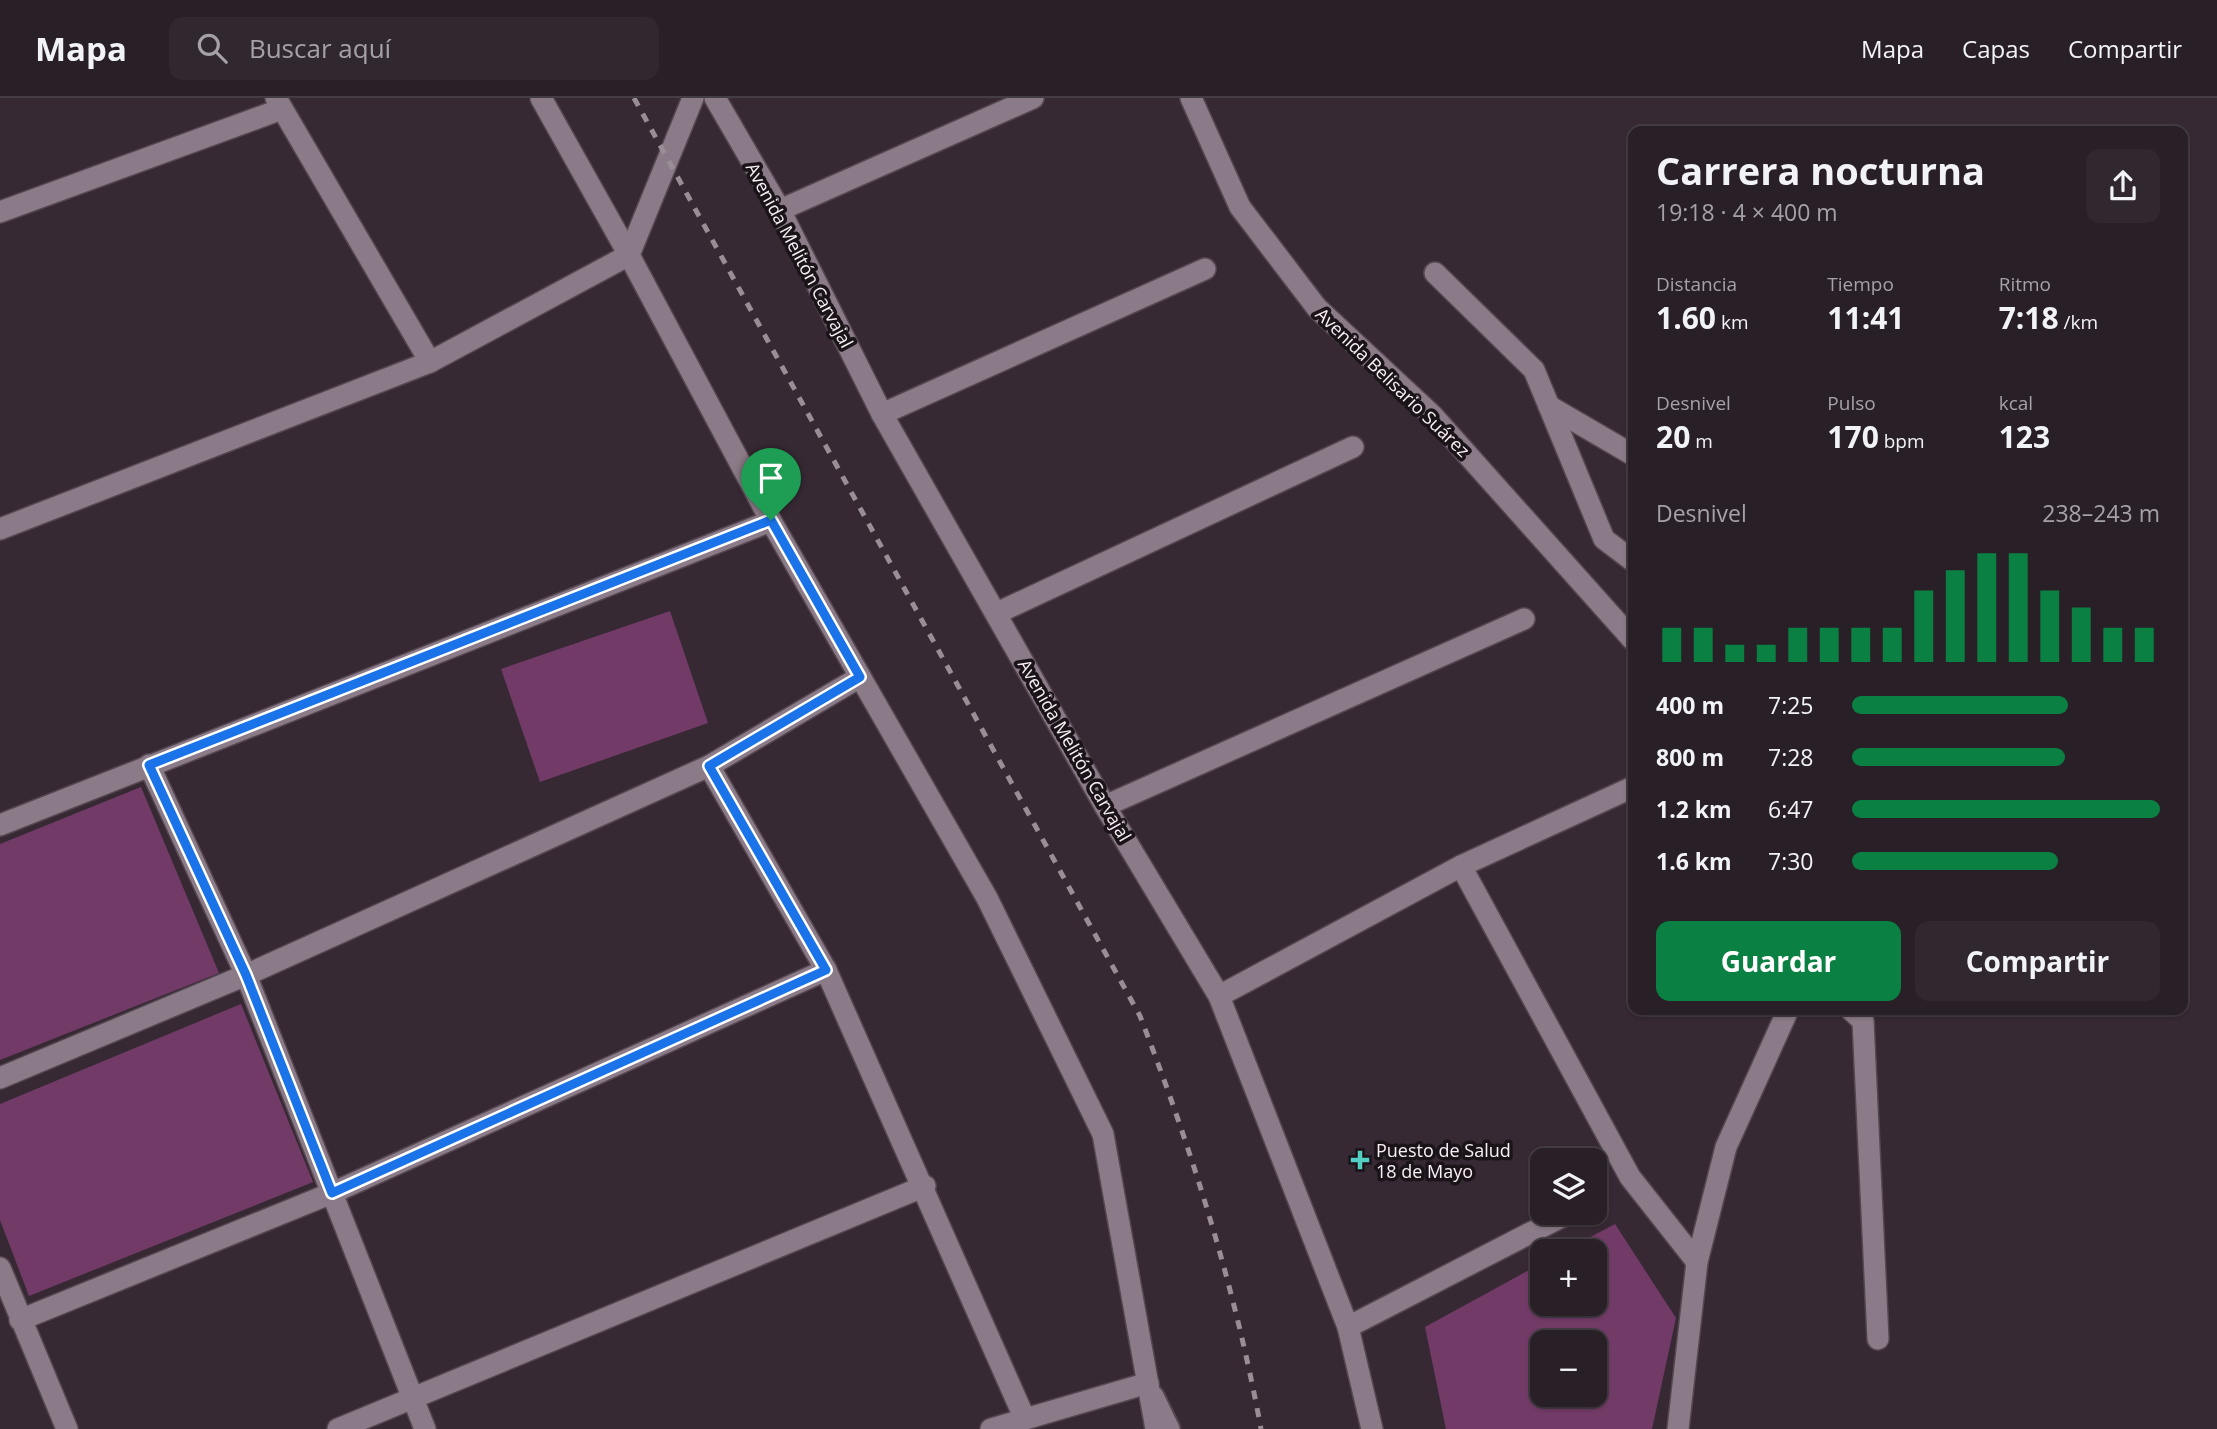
<!DOCTYPE html>
<html lang="es">
<meta charset="utf-8">
<style>
:root{--surface:#291f27;--page:#31272f;--text:#f1f3f6;--muted:#a5a2a7;--line:#453d44;--accent:#0b8043}
body{margin:0;font-family:"Open Sans",sans-serif;background:var(--page);color:var(--text);height:100vh;display:flex;flex-direction:column;font-size:26px;white-space:nowrap}
*{box-sizing:border-box;margin:0}
p{font-size:23px;color:var(--muted)}
.icon{flex:none;width:38px;height:38px;fill:none;stroke:currentColor;stroke-width:2;stroke-linecap:round;stroke-linejoin:round}
.map{position:relative;flex:1;overflow:hidden}
.details{position:absolute;left:1628px;top:28px;width:560px;height:889px;display:flex;flex-direction:column;background:var(--surface);border-radius:14px;box-shadow:0 2px 5px #0004,0 0 0 2px var(--line)}
.details>*{flex:none}
.tools{position:absolute;left:1530px;top:1050px;display:grid;gap:14px}
.tools a{display:grid;place-items:center;width:77px;height:77px;border-radius:14px;background:var(--surface);box-shadow:0 2px 5px #0004,0 0 0 2px var(--line);font-size:35px}
.pin{position:absolute;display:grid;place-items:center;width:60px;height:60px;color:#fff;margin:-72px -30px;border-radius:50% 50% 50% 0;rotate:-45deg;box-shadow:0 0 7px #0007}
.pin .icon{rotate:45deg}
.round{display:grid;place-items:center;flex:none;width:74px;height:74px;border-radius:14px;background:var(--page)}
.headline{display:flex;align-items:center;justify-content:space-between;height:119px;padding:0 28px}
h1{font-size:38px;font-weight:700;line-height:52px}
.stats{display:grid;grid-template-columns:repeat(3,1fr);gap:10px;height:119px;padding:7px 28px}
.stats div{display:grid;align-content:center}
.stats b{font-size:30px;font-weight:700}
.stats small{font-size:19px;font-weight:400}
.stats p{font-size:19px}
.chart{height:196px;padding:14px 28px}
.chart p{display:flex;justify-content:space-between}
.chart svg{width:100%;height:126px;margin-top:7px;stroke:var(--accent);stroke-width:6}
.button{display:flex;gap:14px;margin-top:auto;padding:14px 28px}
.button a{flex:1;height:80px;border-radius:14px;background:var(--accent);color:#fff;font-size:28px;font-weight:700;line-height:80px;text-align:center}
.button a+a{background:var(--page);color:var(--text)}
ul{padding:0 28px;list-style:none;font-size:23px}
li{display:grid;grid-template-columns:112px 84px 1fr;align-items:center;height:52px}
li i{height:18px;border-radius:9px;background:var(--accent)}
header{display:flex;align-items:center;gap:42px;box-sizing:border-box;height:98px;padding:0 35px;background:var(--surface);border-bottom:2px solid var(--line)}
header strong{font-size:33px}
nav{display:flex;gap:38px;margin-inline-start:auto;font-size:24px}
.search{width:490px;height:63px;background:var(--page);display:flex;align-items:center;gap:18px;box-sizing:border-box;padding:0 24px;border-radius:14px;color:var(--muted);font-size:26px}
.map>svg:first-child{display:block}
.green{fill:#723b67;fill-rule:evenodd}
.lines{fill:none;stroke-linecap:round;stroke-linejoin:round}
.service-casing{stroke:#534650;stroke-width:23}
.minor-casing{stroke:#534650;stroke-width:24}
.tertiary-casing{stroke:#534650;stroke-width:24}
.service{stroke:#8b7a87;stroke-width:19}
.minor{stroke:#8b7a87;stroke-width:21}
.tertiary{stroke:#8b7a87;stroke-width:21}
.rail{stroke:#998d96;stroke-width:5;stroke-dasharray:9 9;stroke-linecap:butt}
.route-casing{stroke:#fff;stroke-width:14}
.route{stroke:#1a73e8;stroke-width:9}
.poi-dot{fill:#55cec4;stroke:#1a1419;stroke-width:2.5}
.labels{text-anchor:middle;dominant-baseline:central;stroke-width:7;stroke-linejoin:round;paint-order:stroke}
.street-label{font-size:18px;fill:#f9eff6;stroke:#1a1419}
.poi-label{font-size:18px;fill:#f9eff6;stroke:#1a1419;text-anchor:start}
</style>
<header>
<strong>Mapa</strong>
<div class="search"><svg class="icon" aria-label="search" viewBox="0 0 24 24"><circle cx="10" cy="10" r="6"/><path d="M15 15l6 6"/></svg>Buscar aquí</div>
<nav><a>Mapa</a><a>Capas</a><a>Compartir</a></nav>
</header>
<div class="map">
<svg width="2217" height="1331" viewBox="0 0 2217 1331">
<rect width="100%" height="100%" fill="#372934"/>
<!-- green -->
<g class="green">
<polygon points="670,513 708,625 540,684 501,571"/>
<polygon points="141,689 219,875 0,962 0,746"/>
<polygon points="241,906 313,1084 29,1198 0,1122 0,1006"/>
<path d="M1615,1126l61,94 -24,111h-206l-21,-102 117,-64v41h52v-53h-30zM1594,1244v53h-52v-53z"/>
</g>
<g class="lines">
<!-- service casing -->
<g class="service-casing">
<polyline id="service" points="1154,1298 1170,1331"/>
</g>
<!-- minor casing -->
<g class="minor-casing">
<g id="minor">
<polyline points="276,0 430,264"/>
<polyline points="715,0 780,112 882,316 1105,708 1219,898 1348,1229 1372,1331"/>
<polyline points="780,112 1033,0"/>
<polyline points="0,114 282,11"/>
<polyline points="1435,175 1534,272 1604,441 1633,463"/>
<polyline points="1549,308 1633,357"/>
<polyline points="882,316 1205,171"/>
<polyline points="0,431 430,264 629,157 541,0"/>
<polyline points="997,515 1353,349"/>
<polyline points="149,667 246,877 425,1331"/>
<polyline points="709,668 826,872 1024,1319"/>
<polyline points="1105,708 1524,521"/>
<polyline points="0,727 771,423"/>
<polyline points="1461,768 1630,1079 1697,1164"/>
<polyline points="1219,898 1461,768 1633,689"/>
<polyline points="1851,912 1863,923 1878,1241"/>
<polyline points="0,980 246,877 709,668 860,579"/>
<polyline points="0,1170 67,1331"/>
<polyline points="20,1222 332,1095 826,872"/>
<polyline points="1348,1229 1569,1115"/>
<polyline points="338,1331 925,1088"/>
<polyline points="991,1331 1148,1285"/>
</g>
</g>
<!-- tertiary casing -->
<g class="tertiary-casing">
<g id="tertiary">
<polyline points="693,0 629,157 771,423 987,800 1103,1036 1156,1331"/>
<polyline points="1191,0 1240,109 1317,210 1433,318 1633,542"/>
<polyline points="1678,1331 1697,1164 1726,1049 1788,912"/>
</g>
</g>
<!-- service -->
<use href="#service" class="service"/>
<!-- minor -->
<use href="#minor" class="minor"/>
<!-- tertiary -->
<use href="#tertiary" class="tertiary"/>
<!-- rail -->
<path class="rail" d="M634,0l506,918c52,134 95,271 121,413"/>
</g>
<g class="lines">
<!-- route casing -->
<g class="route-casing">
<polygon id="route" points="771,422 860,579 709,668 826,872 332,1095 246,877 149,667"/>
</g>
<!-- route -->
<use href="#route" class="route"/>
</g>
<!-- markers -->
<path class="poi-dot" d="M1356.5 1051.5h7v7h7v7h-7v7h-7v-7h-7v-7h7z"/>
<g class="labels">
<!-- street labels -->
<g class="street-label">
<text transform="translate(800 157) rotate(62)">Avenida Melitón Carvajal</text>
<text transform="translate(1393 284) rotate(44)">Avenida Belisario Suárez</text>
<text transform="translate(1075 652) rotate(60)">Avenida Melitón Carvajal</text>
</g>
<!-- poi labels -->
<g class="poi-label">
<text x="1376" y="1052">Puesto de Salud<tspan x="1376" dy="21">18 de Mayo</tspan></text>
</g>
</g>
</svg>
<div class="tools">
<a><svg class="icon" aria-label="layers" viewBox="0 0 24 24"><path d="M12 4l9 5-9 5-9-5zM3 14l9 5 9-5"/></svg></a>
<a>+</a>
<a>−</a>
</div>
<div class="pin" style="left:771px;top:422px;background:#1e9e55"><svg class="icon" aria-label="arrive" viewBox="0 0 24 24"><path d="M6 21V4h12l-3 4 3 4H6"/></svg></div>
<section class="details">
<div class="headline"><div><h1>Carrera nocturna</h1><p>19:18 · 4 × 400 m</p></div><a class="round"><svg class="icon" aria-label="share" viewBox="0 0 24 24"><path d="M12 15V3M7 8l5-5 5 5M5 13v7h14v-7"/></svg></a></div>
<div class="stats">
<div><p>Distancia</p><b>1.60<small> km</small></b></div>
<div><p>Tiempo</p><b>11:41</b></div>
<div><p>Ritmo</p><b>7:18<small> /km</small></b></div>
</div>
<div class="stats">
<div><p>Desnivel</p><b>20<small> m</small></b></div>
<div><p>Pulso</p><b>170<small> bpm</small></b></div>
<div><p>kcal</p><b>123</b></div>
</div>
<div class="chart"><p><span>Desnivel</span>238–243 m</p>
<svg viewBox="0 0 160 44" preserveAspectRatio="none"><path d="M5 44V32M15 44V32M25 44V38M35 44V38M45 44V32M55 44V32M65 44V32M75 44V32M85 44V19M95 44V12M105 44V6M115 44V6M125 44V19M135 44V25M145 44V32M155 44V32"/></svg>
</div>
<ul>
<li><b>400 m</b>7:25<i style="width:70%"></i></li>
<li><b>800 m</b>7:28<i style="width:69%"></i></li>
<li><b>1.2 km</b>6:47<i style="width:100%"></i></li>
<li><b>1.6 km</b>7:30<i style="width:67%"></i></li>
</ul>
<div class="button"><a>Guardar</a><a>Compartir</a></div>
</section>
</div>
